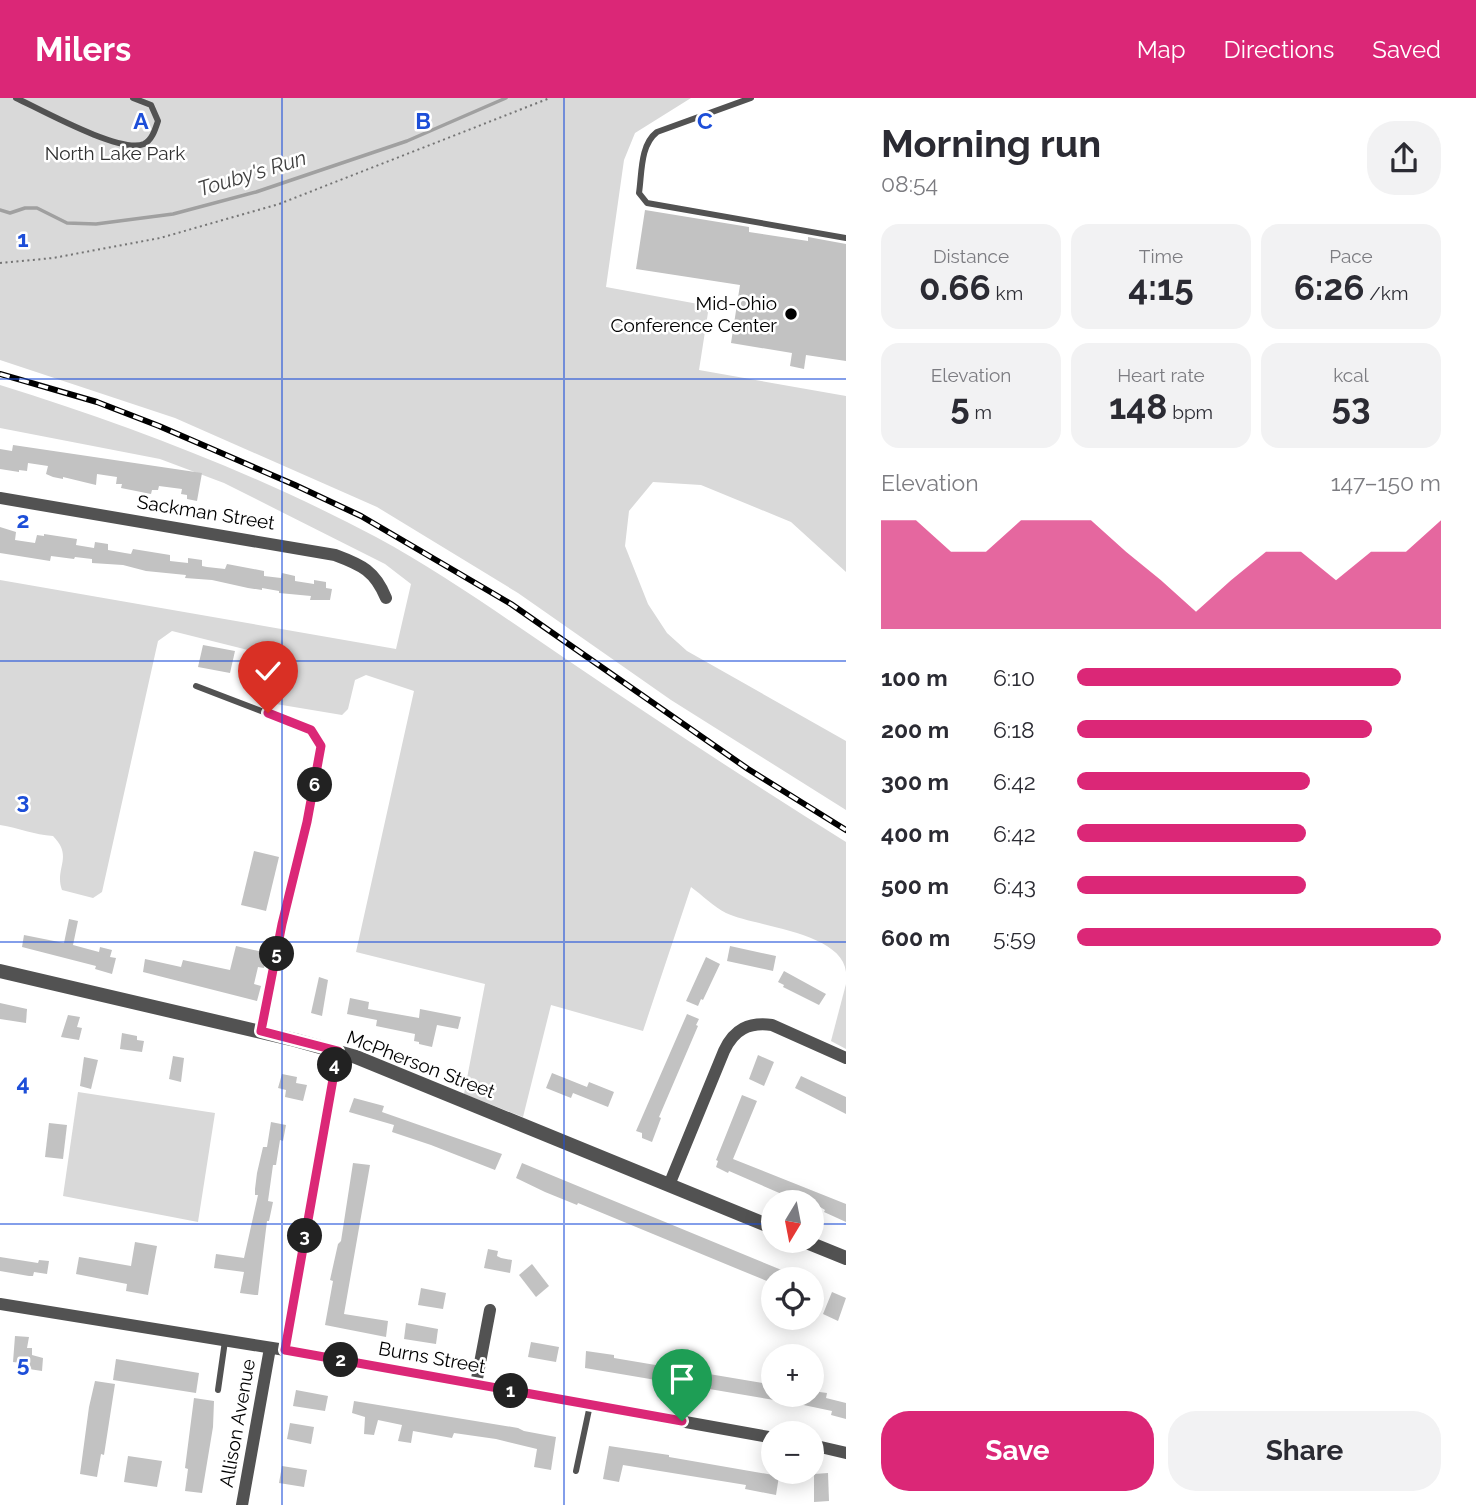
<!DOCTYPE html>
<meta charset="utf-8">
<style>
:root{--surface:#fff;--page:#f2f2f3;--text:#2b2b33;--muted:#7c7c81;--accent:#db2777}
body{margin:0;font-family:Raleway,sans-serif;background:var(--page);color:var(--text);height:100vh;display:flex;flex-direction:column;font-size:26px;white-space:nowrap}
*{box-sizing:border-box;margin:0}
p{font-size:23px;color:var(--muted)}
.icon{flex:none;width:38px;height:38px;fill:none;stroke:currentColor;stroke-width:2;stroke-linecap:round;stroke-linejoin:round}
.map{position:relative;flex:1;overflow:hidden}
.details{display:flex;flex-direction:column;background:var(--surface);width:630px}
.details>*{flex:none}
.needle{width:46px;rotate:190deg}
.fabs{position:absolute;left:761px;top:1092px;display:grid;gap:14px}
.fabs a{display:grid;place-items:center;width:63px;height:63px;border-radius:50%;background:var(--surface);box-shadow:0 4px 18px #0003;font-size:35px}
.pin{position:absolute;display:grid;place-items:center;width:60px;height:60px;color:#fff;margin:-72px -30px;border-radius:50% 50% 50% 0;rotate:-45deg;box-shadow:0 0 7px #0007}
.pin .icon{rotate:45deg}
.km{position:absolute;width:35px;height:35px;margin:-18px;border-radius:50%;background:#222;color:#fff;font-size:19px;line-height:35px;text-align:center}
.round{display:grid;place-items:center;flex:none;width:74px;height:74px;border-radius:28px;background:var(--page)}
.head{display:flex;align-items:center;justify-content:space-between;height:119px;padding:0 35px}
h1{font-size:38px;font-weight:700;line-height:52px}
.metrics{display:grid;grid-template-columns:repeat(3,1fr);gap:10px;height:119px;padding:7px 35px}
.metrics div{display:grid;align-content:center;border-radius:18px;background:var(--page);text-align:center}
.metrics b{font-size:35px;font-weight:700}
.metrics small{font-size:19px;font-weight:400}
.metrics p{font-size:19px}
.chart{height:196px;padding:14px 35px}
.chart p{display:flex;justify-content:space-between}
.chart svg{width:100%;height:126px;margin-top:7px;fill:var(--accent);opacity:.7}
.cta{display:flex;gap:14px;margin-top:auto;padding:14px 35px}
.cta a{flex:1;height:80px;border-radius:28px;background:var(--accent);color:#fff;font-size:28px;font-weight:700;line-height:80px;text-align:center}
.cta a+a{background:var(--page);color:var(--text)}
ul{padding:0 35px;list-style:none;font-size:23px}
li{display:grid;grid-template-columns:112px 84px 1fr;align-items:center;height:52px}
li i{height:18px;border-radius:9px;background:var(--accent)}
header{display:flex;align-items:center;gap:42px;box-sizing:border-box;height:98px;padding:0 35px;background:var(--accent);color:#fff}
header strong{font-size:33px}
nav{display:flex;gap:38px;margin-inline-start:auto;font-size:24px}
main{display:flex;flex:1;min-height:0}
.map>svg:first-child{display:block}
.green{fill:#d9d9d9}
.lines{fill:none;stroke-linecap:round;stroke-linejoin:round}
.stream{stroke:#a0a0a0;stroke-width:3.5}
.building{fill:#c2c2c2}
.path{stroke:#747474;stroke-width:2;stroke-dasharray:2 3.5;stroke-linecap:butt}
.service{stroke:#525252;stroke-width:6}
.minor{stroke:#525252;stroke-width:12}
.tertiary{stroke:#525252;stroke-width:14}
.rail-casing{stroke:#000;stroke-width:6}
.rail{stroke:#fff;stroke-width:3.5;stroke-dasharray:10;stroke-linecap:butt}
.route-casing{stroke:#fff;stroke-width:14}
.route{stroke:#db2777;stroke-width:9}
.grid{fill:none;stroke:#1d4ed8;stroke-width:2;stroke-opacity:0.55}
.poi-dot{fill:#000;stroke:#fff;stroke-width:2.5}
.labels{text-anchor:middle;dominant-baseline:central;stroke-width:5;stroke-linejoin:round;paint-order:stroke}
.park-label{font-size:19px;fill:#303030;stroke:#fff}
.poi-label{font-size:19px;fill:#000;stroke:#fff;text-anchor:end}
.street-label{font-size:19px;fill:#000;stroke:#fff}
.water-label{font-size:21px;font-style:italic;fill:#414141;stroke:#fff}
.grid-label{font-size:23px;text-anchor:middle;font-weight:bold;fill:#1d4ed8;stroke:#fff;stroke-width:5;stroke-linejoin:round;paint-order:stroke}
</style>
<header>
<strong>Milers</strong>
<nav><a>Map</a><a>Directions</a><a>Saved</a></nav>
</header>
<main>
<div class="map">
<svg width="846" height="1407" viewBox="0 0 846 1407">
<rect width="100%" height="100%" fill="#fff"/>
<!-- green -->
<g class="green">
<polygon points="0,0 691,0 635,35 624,62 606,189 709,208 699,272 846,298 846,474 791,424 701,387 653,384 629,413 625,448 648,506 667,535 687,553 846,643 846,712 671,602 518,495 377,409 175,320 0,262"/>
<path d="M0,287c129,40 257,89 376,152 65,35 126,79 187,120 93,63 187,125 283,185v130c-4,-40 -90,-45 -120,-59 -12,-6 -24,-18 -35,-26l-48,144 -92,-26 -28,112 -59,-23 21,-110 -129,-32 58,-261 -48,-16 -11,5 -7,29 -6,6 -78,-13 -7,-8 3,-30 -12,-14 -76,-19 -14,10 -56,251 -9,6 -31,-8c-8,-22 12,-33 -9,-54 -19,-1 -34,-8 -53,-11v-245l396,69 15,-65 -26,-20 -161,-81 -64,-24 -160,-31z"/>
<polygon points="846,886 846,951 831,943"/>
<polygon points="78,994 215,1015 198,1124 63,1098"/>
</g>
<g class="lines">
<!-- stream -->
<polyline class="stream" points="0,112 10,115 25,110 37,110 67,125 96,126 173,116 256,94 407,43 506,0"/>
</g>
<!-- building -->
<g class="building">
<polygon points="645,112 749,129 749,134 808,143 808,139 846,146 846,263 806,257 804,271 790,268 792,255 731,245 740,187 636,171"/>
<polygon points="13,347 202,375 197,403 187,401 187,397 181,396 182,391 159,388 158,392 152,392 151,396 121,390 122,386 116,386 117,379 97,376 96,387 63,379 63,381 53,379 46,376 48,368 28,365 27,373 19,372 19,374 0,371 0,351 12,353"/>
<polygon points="0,429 16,434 15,442 35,445 37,437 44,438 44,436 77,441 76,447 94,450 95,444 108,446 108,452 125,455 131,456 133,451 170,457 170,463 188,465 188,460 202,462 202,468 207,469 225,471 227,466 264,473 264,478 281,480 282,475 295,478 295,483 314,486 314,482 326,484 326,490 332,491 330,502 310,502 311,498 279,495 279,493 262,490 262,492 248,490 212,482 185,480 186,477 146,473 123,467 92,465 92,461 75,459 74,461 51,458 50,463 0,455"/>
<polygon points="203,547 235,553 230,575 198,569"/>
<polygon points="254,753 279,759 266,813 241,807"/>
<polygon points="69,821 78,823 73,847 99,854 100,849 112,852 110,859 116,860 112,876 95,871 96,868 22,849 24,837 64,845"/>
<polygon points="236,848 268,855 264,870 258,869 254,886 261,888 257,903 143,874 145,861 181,869 183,862 230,872"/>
<polygon points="730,848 776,858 773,873 727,863"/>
<polygon points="706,859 720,866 703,902 701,901 698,908 686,903"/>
<polygon points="784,873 826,896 819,907 783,889 784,887 778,884"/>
<polygon points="319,879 328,882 322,918 311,915"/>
<polygon points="350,900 369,904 368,911 419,920 420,911 461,919 458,931 437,927 432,949 419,946 419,944 414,943 415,936 376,928 377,922 347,916"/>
<polygon points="0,905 27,911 26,925 0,921"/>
<polygon points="687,916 699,921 696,927 698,928 659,1019 661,1020 652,1044 642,1040 642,1035 636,1033"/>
<polygon points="68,917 80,919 77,929 82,930 79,942 61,939"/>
<polygon points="122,935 137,938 137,942 144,943 142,954 120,951"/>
<polygon points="758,957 774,964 764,988 749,981"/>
<polygon points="173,958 184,960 181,984 169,981"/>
<polygon points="84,959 98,962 91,991 80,988"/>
<polygon points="552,975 587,989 589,984 614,994 608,1009 573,995 571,1000 546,990"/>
<polygon points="282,976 297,979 296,985 307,987 303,1003 285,999 286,992 278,990"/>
<polygon points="801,978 846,999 846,1016 795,990"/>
<polygon points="742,997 757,1003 733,1061 846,1106 846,1124 824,1114 825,1112 812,1104 800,1104 729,1073 728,1075 716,1069 718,1063 716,1062"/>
<polygon points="354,1000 384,1008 382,1014 502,1056 495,1072 431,1047 392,1034 394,1027 349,1014"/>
<polygon points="271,1024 286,1027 283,1043 280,1042 276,1067 273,1067 268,1103 273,1104 269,1123 267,1123 258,1197 255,1197 240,1195 244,1174 214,1170 216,1156 244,1160 258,1097 255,1097 255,1091 257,1075 263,1049 267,1049"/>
<polygon points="49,1025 67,1027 63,1061 45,1059"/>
<polygon points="353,1065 370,1067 344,1216 388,1223 386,1239 325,1227 333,1183 330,1182 338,1146 341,1143"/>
<polygon points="522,1065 784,1173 801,1181 774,1181 774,1186 578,1105 577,1107 545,1094 516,1080"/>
<polygon points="135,1144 157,1148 148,1197 126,1193 127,1186 76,1176 79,1159 131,1168"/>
<polygon points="488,1151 498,1153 497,1158 501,1160 512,1162 510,1175 484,1170"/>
<polygon points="0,1159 38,1165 39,1162 49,1163 47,1176 34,1174 33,1178 29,1178 0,1173"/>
<polygon points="532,1166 549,1188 536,1199 519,1177"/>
<polygon points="421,1190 446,1195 443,1211 418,1207"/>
<polygon points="832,1194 846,1200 838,1223 823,1216"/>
<polygon points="406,1225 438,1231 436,1246 404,1241"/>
<polygon points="15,1238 29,1239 27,1250 32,1250 32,1257 43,1260 42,1273 29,1271 30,1266 13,1264"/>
<polygon points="531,1244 559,1249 556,1264 528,1259"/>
<polygon points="586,1253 614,1257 614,1260 774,1287 774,1302 585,1270"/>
<polygon points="116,1261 199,1275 196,1295 113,1282"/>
<polygon points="95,1283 115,1286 104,1357 101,1356 97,1379 80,1376 89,1309"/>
<polygon points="296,1292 328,1298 325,1313 293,1308"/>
<polygon points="812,1293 827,1295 826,1300 846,1305 846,1321 831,1317 832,1313 775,1301 776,1297 812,1297"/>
<polygon points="194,1300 214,1303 213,1329 202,1395 185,1393 188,1371 185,1370"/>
<polygon points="354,1303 518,1330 524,1333 556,1339 551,1372 534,1369 537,1351 496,1341 454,1335 452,1340 413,1333 411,1345 398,1343 402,1327 378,1322 374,1337 364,1336 365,1319 352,1315"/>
<polygon points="290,1325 314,1329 311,1346 287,1341"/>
<polygon points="609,1348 669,1357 669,1359 779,1378 776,1397 745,1391 746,1387 623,1367 619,1384 603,1381"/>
<polygon points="128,1358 162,1363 157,1389 124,1384"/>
<polygon points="282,1368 307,1372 304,1389 279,1385"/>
<polygon points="828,1375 829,1403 814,1404 814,1376"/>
</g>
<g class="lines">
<!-- path -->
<polyline class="path" points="0,165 53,160 160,140 279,106 550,0"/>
<!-- service -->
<g class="service">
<path d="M16,0c24,11 104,56 128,46 8,-4 11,-14 14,-23l-7,-16 -18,-7"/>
<path d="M751,0l-94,34c-17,13 -15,41 -18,61l8,10 199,35"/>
<polyline points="196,588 311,632 321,648 307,724 282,826 261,933"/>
<polyline points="218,1292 225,1243"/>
<polyline points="576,1373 590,1307"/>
</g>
<!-- minor -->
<g class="minor">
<path d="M0,400l335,57c27,10 40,16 51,43"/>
<path d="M669,1087l55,-134c10,-22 25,-29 48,-26l74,33"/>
<polyline points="0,1206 285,1252 774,1340"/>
<polyline points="285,1252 338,953"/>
<polyline points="476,1286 490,1212"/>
<polyline points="812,1347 846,1355"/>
<polyline points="242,1407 270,1250"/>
</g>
<!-- tertiary -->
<g class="tertiary">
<polyline points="0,873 295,942 356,959 774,1130"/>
<polyline points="804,1143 846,1160"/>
</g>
<!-- rail casing -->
<g class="rail-casing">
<polyline id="rail" points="0,276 97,304 159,328 295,387 361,418 511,506 748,671 846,732"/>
</g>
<!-- rail -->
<use href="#rail" class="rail"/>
</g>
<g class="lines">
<!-- route casing -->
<g class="route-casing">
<polyline id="route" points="268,615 311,632 321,648 307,724 282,826 261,933 338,953 285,1252 682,1323"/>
</g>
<!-- route -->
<use href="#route" class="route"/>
</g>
<!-- grid -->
<path class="grid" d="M282,0v1407M564,0v1407M0,281h846M0,563h846M0,844h846M0,1126h774M812,1126h34"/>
<!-- markers -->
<circle class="poi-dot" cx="791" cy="216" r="7"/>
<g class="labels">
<!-- park labels -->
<g class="park-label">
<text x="115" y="55">North Lake Park</text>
</g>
<!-- poi labels -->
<g class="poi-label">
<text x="777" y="205">Mid-Ohio<tspan x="777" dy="22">Conference Center</tspan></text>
</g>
<!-- street labels -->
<g class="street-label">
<text transform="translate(206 414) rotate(9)">Sackman Street</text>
<text transform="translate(421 966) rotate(21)">McPherson Street</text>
<text transform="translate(432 1259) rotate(10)">Burns Street</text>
<text transform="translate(237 1325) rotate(-80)">Allison Avenue</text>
</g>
<!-- water labels -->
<g class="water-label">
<text transform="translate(252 75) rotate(-17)">Touby's Run</text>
</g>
</g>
<g class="grid-label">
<text x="141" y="31">A</text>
<text x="423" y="31">B</text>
<text x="705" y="31">C</text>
<text x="23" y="149">1</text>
<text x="23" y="430">2</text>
<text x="23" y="711">3</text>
<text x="23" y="993">4</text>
<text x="23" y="1274">5</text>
</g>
</svg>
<div class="fabs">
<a><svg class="needle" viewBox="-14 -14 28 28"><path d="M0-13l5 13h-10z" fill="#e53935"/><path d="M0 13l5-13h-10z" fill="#7c7c81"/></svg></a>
<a><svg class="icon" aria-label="locate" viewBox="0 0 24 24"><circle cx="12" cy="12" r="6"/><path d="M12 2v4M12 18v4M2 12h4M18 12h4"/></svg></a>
<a>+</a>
<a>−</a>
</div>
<div class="pin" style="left:682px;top:1323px;background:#1e9e55"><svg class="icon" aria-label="arrive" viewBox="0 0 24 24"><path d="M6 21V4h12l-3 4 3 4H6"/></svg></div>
<div class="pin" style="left:268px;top:615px;background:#d93025"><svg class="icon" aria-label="check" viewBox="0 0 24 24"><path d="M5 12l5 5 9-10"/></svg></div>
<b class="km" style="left:511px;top:1293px">1</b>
<b class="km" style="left:341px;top:1262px">2</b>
<b class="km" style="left:305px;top:1138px">3</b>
<b class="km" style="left:335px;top:967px">4</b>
<b class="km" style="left:277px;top:856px">5</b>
<b class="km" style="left:315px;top:687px">6</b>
</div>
<section class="details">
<div class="head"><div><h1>Morning run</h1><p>08:54</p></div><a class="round"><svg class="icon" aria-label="share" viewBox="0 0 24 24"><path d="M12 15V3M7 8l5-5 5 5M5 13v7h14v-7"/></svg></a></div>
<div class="metrics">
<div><p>Distance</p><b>0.66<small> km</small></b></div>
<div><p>Time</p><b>4:15</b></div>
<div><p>Pace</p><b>6:26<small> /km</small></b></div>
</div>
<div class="metrics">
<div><p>Elevation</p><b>5<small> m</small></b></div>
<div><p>Heart rate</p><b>148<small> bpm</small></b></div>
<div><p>kcal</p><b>53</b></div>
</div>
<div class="chart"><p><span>Elevation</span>147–150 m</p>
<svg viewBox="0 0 160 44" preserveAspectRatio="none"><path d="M0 44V6L10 6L20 17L30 17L40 6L50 6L60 6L70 17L80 27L90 38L100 27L110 17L120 17L130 27L140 17L150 17L160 6V44z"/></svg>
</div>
<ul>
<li><b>100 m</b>6:10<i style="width:89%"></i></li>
<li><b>200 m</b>6:18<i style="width:81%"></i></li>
<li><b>300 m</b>6:42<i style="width:64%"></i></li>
<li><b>400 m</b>6:42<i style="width:63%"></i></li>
<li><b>500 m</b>6:43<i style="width:63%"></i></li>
<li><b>600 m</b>5:59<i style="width:100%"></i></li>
</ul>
<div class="cta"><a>Save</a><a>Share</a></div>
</section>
</main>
